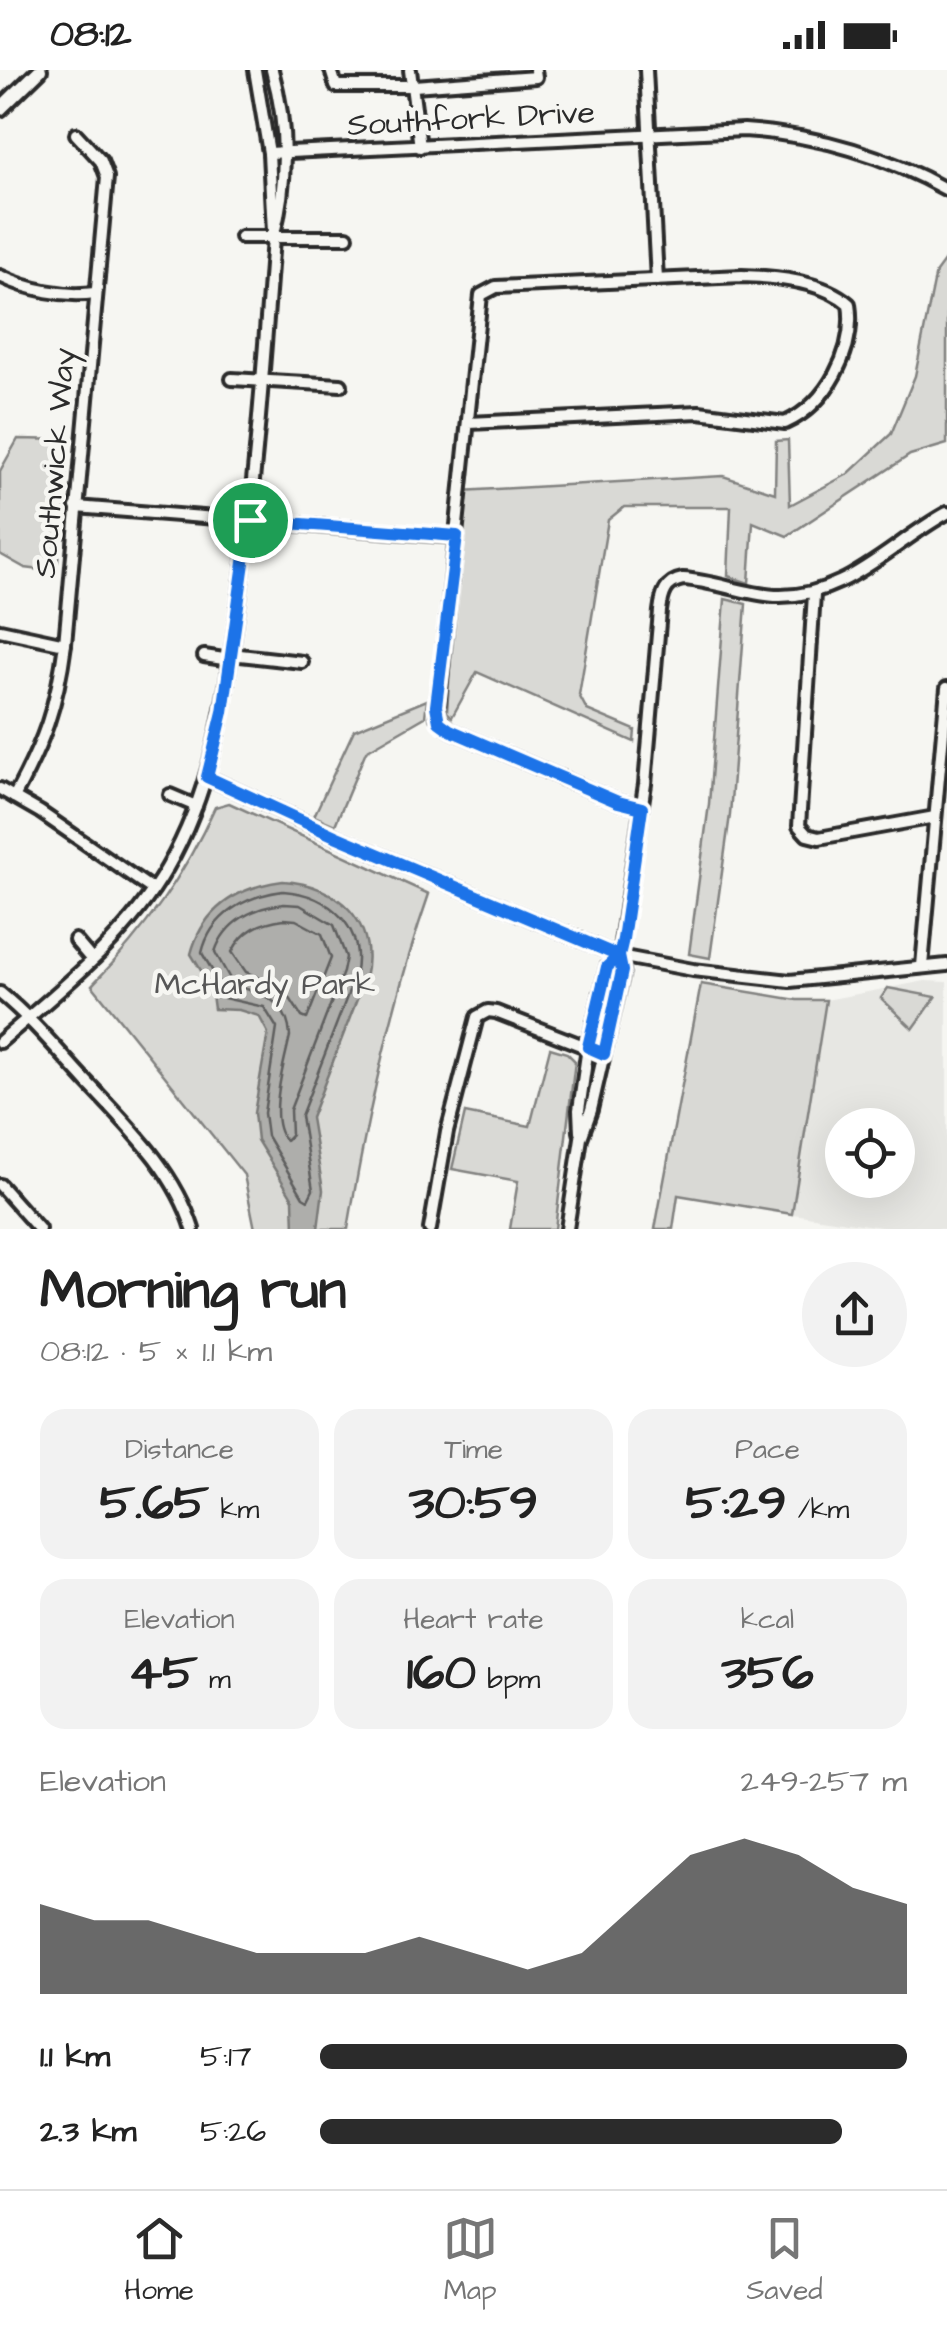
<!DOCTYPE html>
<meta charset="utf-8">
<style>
:root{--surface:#fff;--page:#f2f2f2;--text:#222;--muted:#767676;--line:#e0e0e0;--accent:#2b2b2b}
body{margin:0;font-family:"Architects Daughter",sans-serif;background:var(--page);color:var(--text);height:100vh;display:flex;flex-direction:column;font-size:38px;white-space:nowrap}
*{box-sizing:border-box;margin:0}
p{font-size:32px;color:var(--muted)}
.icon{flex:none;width:55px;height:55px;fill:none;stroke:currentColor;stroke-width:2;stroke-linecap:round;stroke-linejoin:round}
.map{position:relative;height:1159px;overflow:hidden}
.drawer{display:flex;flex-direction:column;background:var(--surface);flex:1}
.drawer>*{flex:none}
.fabs{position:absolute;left:825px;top:1038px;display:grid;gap:20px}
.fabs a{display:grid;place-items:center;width:90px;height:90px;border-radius:50%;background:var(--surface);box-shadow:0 10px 40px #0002;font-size:50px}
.pin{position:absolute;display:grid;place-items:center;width:85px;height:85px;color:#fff;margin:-42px;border:5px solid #fff;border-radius:50%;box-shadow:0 2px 10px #0007}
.round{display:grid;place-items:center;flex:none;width:105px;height:105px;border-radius:52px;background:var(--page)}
.overview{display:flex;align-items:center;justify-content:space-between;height:170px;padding:0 40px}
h1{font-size:55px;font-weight:700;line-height:75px}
.metrics{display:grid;grid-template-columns:repeat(3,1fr);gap:15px;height:170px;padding:10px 40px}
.metrics div{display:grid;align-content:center;border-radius:25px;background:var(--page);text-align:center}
.metrics b{font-size:50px;font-weight:700}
.metrics small{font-size:28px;font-weight:400}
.metrics p{font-size:28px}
.chart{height:280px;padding:20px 40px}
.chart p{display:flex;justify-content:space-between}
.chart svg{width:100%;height:180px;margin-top:10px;fill:var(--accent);opacity:.7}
ul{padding:0 40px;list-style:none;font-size:32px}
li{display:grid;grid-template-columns:160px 120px 1fr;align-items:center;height:75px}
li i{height:25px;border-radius:12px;background:var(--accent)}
.status{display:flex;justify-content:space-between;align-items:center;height:70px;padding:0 50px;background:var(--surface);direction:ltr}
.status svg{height:28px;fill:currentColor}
.tabs{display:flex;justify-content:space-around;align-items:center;height:140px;border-top:2px solid var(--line);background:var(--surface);font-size:28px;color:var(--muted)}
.tabs a{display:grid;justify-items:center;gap:5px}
.tabs .on{color:var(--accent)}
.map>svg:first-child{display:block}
.built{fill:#e7e7e3;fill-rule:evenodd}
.green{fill:#d9d9d5;stroke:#828280;stroke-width:2.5}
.water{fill:#aeaeab;stroke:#7a7a78;stroke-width:2.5}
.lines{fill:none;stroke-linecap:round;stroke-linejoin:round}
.shore{stroke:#5f5f5e;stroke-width:2.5}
.minor-casing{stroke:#2b2b2b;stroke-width:18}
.major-casing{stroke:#2b2b2b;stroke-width:20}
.minor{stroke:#f6f6f2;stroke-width:10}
.major{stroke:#f6f6f2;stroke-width:12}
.route-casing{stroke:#fff;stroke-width:20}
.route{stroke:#1a73e8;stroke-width:12}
.labels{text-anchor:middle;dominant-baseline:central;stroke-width:9;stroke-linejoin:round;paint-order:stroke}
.street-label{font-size:32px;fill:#2b2b2b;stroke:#f6f6f2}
.park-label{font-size:32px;fill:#565656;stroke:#f6f6f2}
</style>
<div class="status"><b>08:12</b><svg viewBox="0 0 49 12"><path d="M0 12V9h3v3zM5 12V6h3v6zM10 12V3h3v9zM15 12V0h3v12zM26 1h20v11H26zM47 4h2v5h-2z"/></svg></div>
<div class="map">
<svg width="947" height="1159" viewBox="0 0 947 1159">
<rect width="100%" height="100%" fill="#f6f6f2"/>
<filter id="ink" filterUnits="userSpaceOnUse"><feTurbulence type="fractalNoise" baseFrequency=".01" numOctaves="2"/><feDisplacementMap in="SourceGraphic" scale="20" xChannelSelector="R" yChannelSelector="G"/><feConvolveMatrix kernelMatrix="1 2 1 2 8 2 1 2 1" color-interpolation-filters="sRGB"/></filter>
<g filter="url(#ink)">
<!-- built -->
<path class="built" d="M925,911l22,1v247h-53l-101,-15 33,-214zM842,1055h56v55h-56z"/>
<!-- green -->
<g class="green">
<polygon points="947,187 947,374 910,385 787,466 753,452 749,513 728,506 731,437 624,437 608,450 579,625 587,640 635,660 634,672 477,602 452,647 447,642 462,421 723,406 775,423 776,371 788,370 790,435 848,404 891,364 915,306 936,202"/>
<polygon points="18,369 69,370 57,502 25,498 0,484 0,401"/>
<polygon points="725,529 746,534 730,745 710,888 689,884 709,734"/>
<polygon points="427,630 425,647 366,681 335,755 314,746 354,660"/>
<path d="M229,733l200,91c-38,109 -62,221 -81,335h-93l-11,-54 -152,-190c53,-54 92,-109 123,-178z"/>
<polygon points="701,914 797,930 826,930 792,1144 678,1125 673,1159 655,1159"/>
<polygon points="888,918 936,927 913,959 881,928"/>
<polygon points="550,978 567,983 575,991 555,1159 510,1159 518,1111 452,1099 465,1043 530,1056"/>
</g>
<!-- water -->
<path class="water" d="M283,811c55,3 95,41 82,98l-54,139 12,72 -5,39h-24l-1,-30 -36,-59 -3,-27 14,-80 -9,-17 -20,-6 -25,-1 -3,-22 -20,-33c12,-46 47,-67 92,-73z"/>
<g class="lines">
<!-- shore -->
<g class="shore">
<path d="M283,821c47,3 83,37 72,85l-54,140 12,74 -5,10 -5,-3 -36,-61 -3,-23 13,-85 -13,-21 -40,-9 -5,-16 -17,-29c9,-39 44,-57 81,-62z"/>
<path d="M284,834l16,1 34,20 12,32 -3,15 -53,138 1,25 -5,5c-20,-18 -1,-80 4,-104 -2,-34 -27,-44 -56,-50l-19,-34c10,-31 39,-45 69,-48z"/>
<path d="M284,849l12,1 26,14 9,24 -24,61 -5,-2 -18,-28 -38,-17 -14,-20c11,-22 29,-30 52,-33z"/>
</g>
<!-- minor casing -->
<g class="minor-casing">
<g id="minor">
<polyline points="255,0 269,83 273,162"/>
<polyline points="331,0 336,16 414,16 536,7 535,0"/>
<polyline points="410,0 420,77"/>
<polyline points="646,0 657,210"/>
<path d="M269,83l475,-23c74,5 139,24 203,60"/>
<polyline points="241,167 347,167"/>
<path d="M0,206c29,14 64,21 95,17"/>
<polyline points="232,309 341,315"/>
<path d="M469,353l230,-11 86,11c42,-19 71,-73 64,-119 -26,-23 -73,-27 -107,-28l-246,11 -15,8 -44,422 13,13 168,72 24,6"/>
<polyline points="76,437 457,467"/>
<polyline points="814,524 799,756 807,765 819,768 935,747"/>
<polyline points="0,560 65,574"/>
<polyline points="231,584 302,592"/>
<polyline points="204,586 230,590"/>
<polyline points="207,707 335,766 619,886 693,900 790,911 947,895"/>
<polyline points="0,719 40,742 153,820"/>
<polyline points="170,725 196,736"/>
<path d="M14,727c30,-55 43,-91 51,-153l42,-467 -6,-16 -25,-27"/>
<polyline points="75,870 92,890"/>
<polyline points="922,896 947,618"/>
<path d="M0,923c32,26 58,58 86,88 42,45 88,88 107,148"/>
<path d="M0,972c60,-52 127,-104 167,-174 47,-81 58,-170 71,-261 17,-122 26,-246 35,-369 15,-57 15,-111 -1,-168"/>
<polyline points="580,1062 579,1040 588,977 607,897 619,886"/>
<polyline points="0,1115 39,1159"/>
<polyline points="430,1159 447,1062 477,947 488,941 496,942 604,984"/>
<path d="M567,1159l14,-91 10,-28 32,-139 -4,-15 26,-172 15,-173c2,-16 5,-29 23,-32 31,2 61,15 92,17 70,3 115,-52 172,-83"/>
</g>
</g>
<!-- major casing -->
<g class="major-casing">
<polyline id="major" points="0,39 40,0"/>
</g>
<!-- minor -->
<use href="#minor" class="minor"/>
<!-- major -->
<use href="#major" class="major"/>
</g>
</g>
<g class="lines" filter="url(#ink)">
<!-- route casing -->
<g class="route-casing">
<polyline id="route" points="250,450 223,642 207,707 335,766 619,886 622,901 604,984 588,977 607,897 619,886 623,869 642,738 618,732 450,660 439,652 436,636 457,466 250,450"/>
</g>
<!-- route -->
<use href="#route" class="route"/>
</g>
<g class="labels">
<!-- street labels -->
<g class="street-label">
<text transform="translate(471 49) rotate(-3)">Southfork Drive</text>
<text transform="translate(55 393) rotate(-85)">Southwick Way</text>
</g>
<!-- park labels -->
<g class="park-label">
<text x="265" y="914">McHardy Park</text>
</g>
</g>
</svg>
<div class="fabs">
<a><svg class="icon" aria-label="locate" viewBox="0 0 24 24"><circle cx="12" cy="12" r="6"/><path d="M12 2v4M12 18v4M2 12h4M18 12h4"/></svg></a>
</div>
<div class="pin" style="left:250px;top:450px;background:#1e9e55"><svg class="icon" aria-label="arrive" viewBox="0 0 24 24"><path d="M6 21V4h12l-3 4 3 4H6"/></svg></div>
</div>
<section class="drawer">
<div class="overview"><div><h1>Morning run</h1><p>08:12 · 5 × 1.1 km</p></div><a class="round"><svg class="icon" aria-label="share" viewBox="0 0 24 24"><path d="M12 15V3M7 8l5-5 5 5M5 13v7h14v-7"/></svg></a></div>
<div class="metrics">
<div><p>Distance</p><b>5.65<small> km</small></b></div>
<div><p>Time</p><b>30:59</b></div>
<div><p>Pace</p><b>5:29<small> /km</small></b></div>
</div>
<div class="metrics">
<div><p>Elevation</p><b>45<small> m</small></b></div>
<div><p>Heart rate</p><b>160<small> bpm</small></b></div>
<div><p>kcal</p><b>356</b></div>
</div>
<div class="chart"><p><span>Elevation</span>249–257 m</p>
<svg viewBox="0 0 160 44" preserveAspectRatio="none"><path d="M0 44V22L10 26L20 26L30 30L40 34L50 34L60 34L70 30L80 34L90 38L100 34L110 22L120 10L130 6L140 10L150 18L160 22V44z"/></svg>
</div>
<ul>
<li><b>1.1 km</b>5:17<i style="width:100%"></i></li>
<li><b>2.3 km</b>5:26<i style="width:89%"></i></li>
</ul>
</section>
<nav class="tabs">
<a class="on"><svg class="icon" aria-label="home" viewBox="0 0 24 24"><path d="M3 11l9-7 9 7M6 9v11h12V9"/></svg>Home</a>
<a><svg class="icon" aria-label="map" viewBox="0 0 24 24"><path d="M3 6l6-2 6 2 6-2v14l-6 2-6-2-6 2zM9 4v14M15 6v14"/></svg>Map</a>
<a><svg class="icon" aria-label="saved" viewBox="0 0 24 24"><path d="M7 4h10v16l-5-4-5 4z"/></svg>Saved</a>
</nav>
